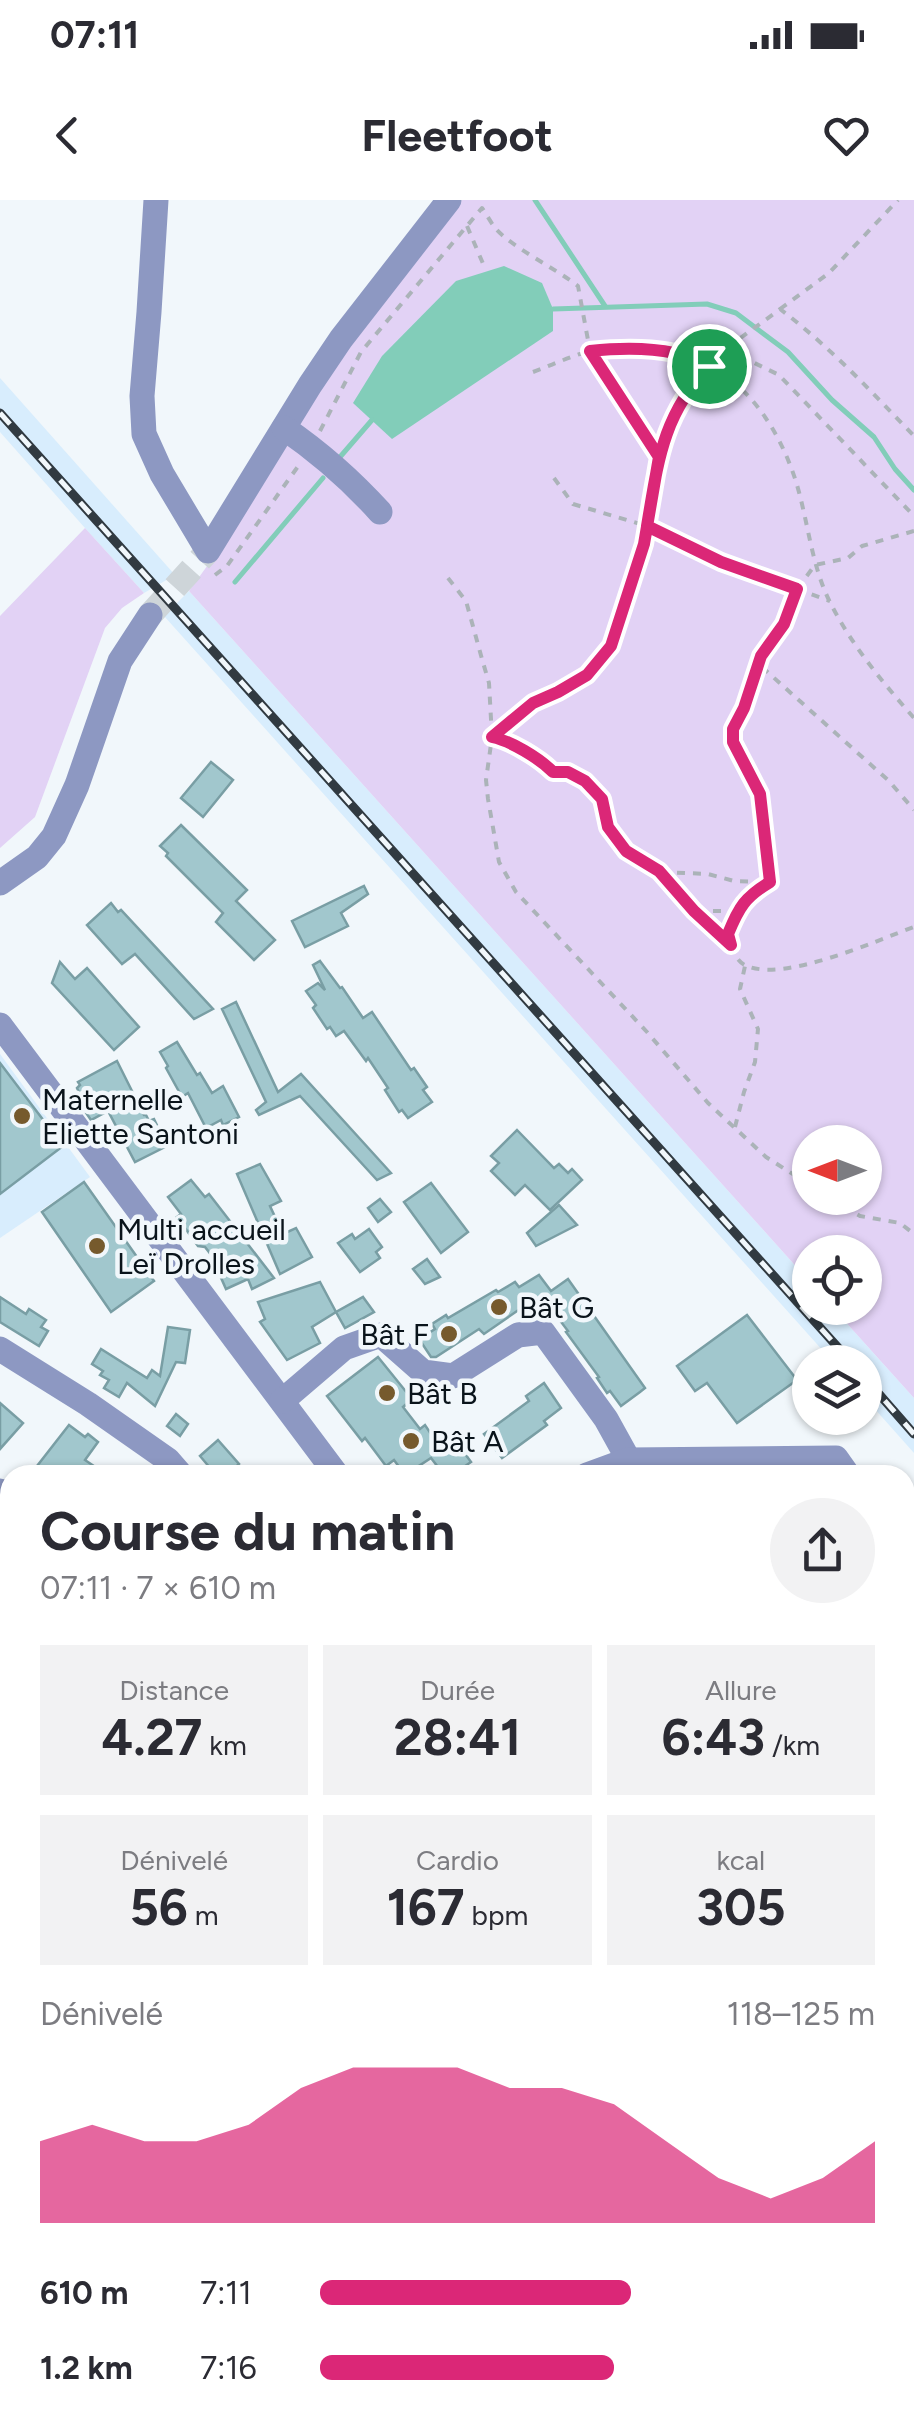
<!DOCTYPE html>
<html lang="fr">
<meta charset="utf-8">
<style>
:root{--surface:#fff;--page:#f2f2f3;--text:#2b2b33;--muted:#7c7c81;--accent:#db2777}
body{margin:0;font-family:Figtree,sans-serif;background:var(--page);color:var(--text);height:100vh;display:flex;flex-direction:column;font-size:38px;white-space:nowrap}
*{box-sizing:border-box;margin:0}
p{font-size:32px;color:var(--muted)}
.icon{flex:none;width:55px;height:55px;fill:none;stroke:currentColor;stroke-width:2;stroke-linecap:round;stroke-linejoin:round}
.map{position:relative;flex:1;overflow:hidden}
.details{position:absolute;left:0px;top:1265px;width:915px;height:962px;display:flex;flex-direction:column;background:var(--surface);border-radius:30px 30px 0 0;box-shadow:0 2px 8px #0004}
.details>*{flex:none}
.needle{width:65px;rotate:270deg}
.tools{position:absolute;left:792px;top:925px;display:grid;gap:20px}
.tools a{display:grid;place-items:center;width:90px;height:90px;border-radius:50%;background:var(--surface);box-shadow:0 2px 8px #0004;font-size:50px}
.pin{position:absolute;display:grid;place-items:center;width:85px;height:85px;color:#fff;margin:-42px;border:5px solid #fff;border-radius:50%;box-shadow:0 2px 10px #0007}
.round{display:grid;place-items:center;flex:none;width:105px;height:105px;border-radius:52px;background:var(--page)}
.overview{display:flex;align-items:center;justify-content:space-between;height:170px;padding:0 40px}
h1{font-size:55px;font-weight:700;line-height:75px}
.metrics{display:grid;grid-template-columns:repeat(3,1fr);gap:15px;height:170px;padding:10px 40px}
.metrics div{display:grid;align-content:center;border-radius:0px;background:var(--page);text-align:center}
.metrics b{font-size:50px;font-weight:700}
.metrics small{font-size:28px;font-weight:400}
.metrics p{font-size:28px}
.chart{height:280px;padding:20px 40px}
.chart p{display:flex;justify-content:space-between}
.chart svg{width:100%;height:180px;margin-top:10px;fill:var(--accent);opacity:.7}
ul{padding:0 40px;list-style:none;font-size:32px}
li{display:grid;grid-template-columns:160px 120px 1fr;align-items:center;height:75px}
li i{height:25px;border-radius:12px;background:var(--accent)}
.status{display:flex;justify-content:space-between;align-items:center;height:70px;padding:0 50px;background:var(--surface);direction:ltr}
.status svg{height:28px;fill:currentColor}
header{display:flex;justify-content:space-between;align-items:center;height:130px;padding:0 40px;background:var(--surface);font-size:45px;font-weight:700}
.map>svg:first-child{display:block}
.built{fill:#d8edfd}
.green{fill:#e2d2f5;fill-rule:evenodd}
.water{fill:#82cdb9}
.lines{fill:none;stroke-linecap:round;stroke-linejoin:round}
.stream{stroke:#82cdb9;stroke-width:5}
.building{fill:#a1c7cd;stroke:#799ea4;stroke-width:2.5}
.minor-tunnel{stroke:#ced5d9;stroke-width:25;stroke-dasharray:25 12;stroke-linecap:butt}
.path{stroke:#abb3b8;stroke-width:4;stroke-dasharray:8 8;stroke-linecap:butt}
.minor{stroke:#8d98c2;stroke-width:25}
.rail-casing{stroke:#313a41;stroke-width:9}
.rail{stroke:#f1f7fb;stroke-width:5;stroke-dasharray:15;stroke-linecap:butt}
.route-casing{stroke:#fff;stroke-width:20}
.route{stroke:#db2777;stroke-width:12}
.poi-dot{fill:#765a2d;stroke:#f1f7fb;stroke-width:4}
.labels{text-anchor:middle;dominant-baseline:central;stroke-width:9;stroke-linejoin:round;paint-order:stroke}
.poi-label{font-size:30px;fill:#0a141b;stroke:#f1f7fb;text-anchor:start}
</style>
<div class="status"><b>07:11</b><svg viewBox="0 0 49 12"><path d="M0 12V9h3v3zM5 12V6h3v6zM10 12V3h3v9zM15 12V0h3v12zM26 1h20v11H26zM47 4h2v5h-2z"/></svg></div>
<header><svg class="icon" aria-label="back" viewBox="0 0 24 24"><path d="M15 5l-7 7 7 7"/></svg>Fleetfoot<svg class="icon" aria-label="heart" viewBox="0 0 24 24"><path d="M12 20l-8-8c-3-5 5-10 8-4 3-6 11-1 8 4z"/></svg></header>
<div class="map">
<svg width="914" height="2227" viewBox="0 0 914 2227">
<rect width="100%" height="100%" fill="#f1f7fb"/>
<!-- built -->
<g class="built">
<polygon points="0,178 175,375 144,393 85,328 0,232"/>
<polygon points="189,391 810,1082 810,1108 833,1108 914,1198 914,1253 865,1198 865,1162 833,1162 164,416"/>
<polygon points="0,854 90,977 0,1038"/>
</g>
<!-- green -->
<g class="green">
<path d="M462,0h452v1198l-81,-90h32v-56h-55v30l-621,-691 50,-69 71,-125zM810,942h55v56h-55z"/>
<polygon points="85,328 144,393 122,408 105,428 35,617 0,648 0,416"/>
</g>
<!-- water -->
<polygon class="water" points="504,66 542,83 553,109 553,131 392,239 353,203 382,156 456,81"/>
<g class="lines">
<!-- stream -->
<g class="stream">
<polyline points="535,0 605,106"/>
<polyline points="553,109 707,104 736,113 788,152 832,200 874,237 895,269 914,290"/>
<polyline points="340,257 372,220"/>
<polyline points="235,382 323,278"/>
</g>
</g>
<!-- building -->
<g class="building">
<polygon points="211,562 233,580 203,617 181,598"/>
<polygon points="181,625 247,690 236,701 275,740 254,760 216,722 223,713 166,656 168,653 160,646"/>
<polygon points="364,686 368,694 341,713 348,726 305,747 292,721"/>
<polygon points="111,703 118,712 121,710 213,809 194,819 135,754 122,764 87,725"/>
<polygon points="320,761 340,788 342,787 363,818 372,812 411,870 414,868 427,887 423,890 432,902 408,918 402,910 399,912 385,890 388,888 368,858 366,861 344,831 336,836 330,827 327,829 313,808 316,805 306,791 318,783 325,790 313,765"/>
<polygon points="60,762 75,779 87,768 139,827 114,850 52,783"/>
<polygon points="236,802 278,892 301,874 391,973 377,980 300,896 259,915 256,910 266,902 222,809"/>
<polygon points="177,842 197,875 200,873 212,893 223,886 239,917 223,925 221,920 206,928 188,893 182,897 166,868 168,866 160,852"/>
<polygon points="117,861 144,915 146,915 149,921 154,919 167,946 135,962 108,911 91,920 80,904 83,901 77,888 80,885 78,882"/>
<polygon points="0,863 63,946 0,994"/>
<polygon points="517,930 554,968 559,964 568,973 572,969 582,980 550,1010 525,985 515,995 491,971 499,963 491,956"/>
<polygon points="260,964 281,1001 270,1006 283,1034 296,1028 312,1057 280,1074 237,974"/>
<polygon points="191,980 205,997 209,994 274,1078 252,1089 248,1079 226,1089 218,1071 222,1069 205,1047 198,1046 177,1017 181,1014 168,997"/>
<polygon points="84,982 154,1081 111,1112 42,1012"/>
<polygon points="431,983 468,1032 441,1053 404,1002"/>
<polygon points="380,999 391,1012 378,1022 368,1008"/>
<polygon points="559,1005 577,1025 536,1046 527,1033"/>
<polygon points="369,1029 382,1047 376,1052 380,1058 360,1072 338,1043 352,1034 355,1039"/>
<polygon points="427,1059 440,1077 425,1084 413,1069"/>
<polygon points="539,1075 551,1091 568,1079 645,1188 640,1192 621,1206 610,1191 607,1193 597,1178 599,1177 566,1132 568,1131 543,1098 532,1104 530,1102 484,1134 479,1129 436,1157 431,1157 419,1139 435,1129 432,1124 446,1115 448,1118 496,1090 498,1092 515,1082 519,1087"/>
<polygon points="320,1082 336,1112 312,1127 320,1143 287,1160 260,1122 265,1119 258,1102"/>
<polygon points="0,1097 26,1114 29,1109 46,1120 41,1127 48,1131 39,1146 0,1122"/>
<polygon points="363,1097 374,1112 345,1128 336,1112"/>
<polygon points="747,1115 797,1180 737,1223 707,1183 695,1191 677,1166"/>
<polygon points="168,1127 190,1130 185,1163 176,1162 155,1206 127,1183 119,1197 104,1188 109,1180 100,1175 103,1171 92,1164 101,1149 147,1178 152,1170 160,1176"/>
<polygon points="378,1157 412,1199 403,1207 420,1229 425,1225 439,1246 452,1236 471,1262 452,1275 444,1275 431,1258 405,1275 394,1260 386,1266 365,1238 362,1241 327,1196"/>
<polygon points="544,1183 561,1208 544,1221 547,1225 502,1258 484,1234 529,1201 526,1196"/>
<polygon points="0,1203 23,1223 0,1249"/>
<polygon points="176,1214 188,1224 180,1236 167,1226"/>
<polygon points="69,1225 85,1237 88,1234 98,1242 85,1260 107,1275 30,1275"/>
<polygon points="218,1240 239,1264 227,1275 216,1275 200,1256"/>
</g>
<g class="lines">
<!-- minor-tunnel -->
<polyline class="minor-tunnel" points="150,415 208,351"/>
<!-- path -->
<g class="path">
<polyline points="467,26 484,66"/>
<polyline points="780,109 829,73 898,0"/>
<polyline points="726,149 779,175 914,316"/>
<path d="M533,172c19,-7 38,-16 57,-21 18,-3 36,-1 53,0 17,1 36,0 52,7 53,22 86,74 102,127 12,41 15,85 36,123 21,40 51,76 81,110"/>
<path d="M320,231l41,-79 121,-144c5,7 9,15 14,21 17,19 59,39 82,57l12,65 69,106"/>
<polyline points="554,278 573,304 647,326 721,362 830,401"/>
<polyline points="914,331 862,346 848,358 815,365 797,389 784,424 761,456 763,468 889,581 914,610"/>
<polyline points="215,375 227,366 299,265"/>
<path d="M448,378l18,23 16,58 7,24 3,54c21,4 46,20 61,35h15l17,9 17,18 6,28 18,24 33,20 35,40 37,34"/>
<polyline points="760,459 744,508 733,529 733,542 760,594 770,682"/>
<polyline points="661,672 708,674 734,681 770,682"/>
<path d="M770,682c-25,15 -31,26 -42,52 4,12 6,27 19,32 38,16 128,-25 167,-39"/>
<polyline points="697,711 738,711"/>
<polyline points="735,927 744,892 755,862 758,829 740,789 745,766"/>
<path d="M810,985l-44,-28 -58,-54 -61,-71 -131,-140 -17,-30 -11,-63 -2,-19 6,-43c12,-12 26,-26 41,-34 30,-17 61,-25 78,-59 6,-11 9,-24 13,-36 8,-21 16,-43 21,-66 10,-53 12,-107 43,-153 23,-34 61,-56 92,-80 50,38 91,82 134,127"/>
<polyline points="830,998 860,1016 900,1023 914,1034"/>
<polyline points="0,1804 10,1803"/>
</g>
<!-- minor -->
<g class="minor">
<polyline points="156,0 149,112 142,196 144,234 162,274 208,351 310,185 341,139 449,0"/>
<path d="M284,228c35,24 67,52 96,84"/>
<polyline points="0,683 37,657 54,636 77,585 120,461 150,415"/>
<polyline points="0,825 337,1275"/>
<polyline points="0,1149 88,1204 168,1260 181,1275"/>
<polyline points="282,1201 344,1148 381,1135 423,1172 453,1176 518,1135 543,1132 606,1219 637,1275"/>
<polyline points="587,1275 628,1260 836,1258 848,1275"/>
<polyline points="0,1291 10,1299"/>
<polyline points="0,1327 10,1336"/>
<polyline points="905,1352 914,1364"/>
<polyline points="905,1527 914,1540"/>
<polyline points="0,1611 10,1624"/>
<polyline points="0,1715 10,1706"/>
<polyline points="905,1757 914,1750"/>
<polyline points="905,1791 914,1815"/>
<polyline points="0,1843 10,1842"/>
<polyline points="0,1902 10,1887"/>
<polyline points="0,1948 10,1946"/>
<polyline points="0,2028 10,2020"/>
<polyline points="0,2132 10,2126"/>
<polyline points="0,2201 10,2196"/>
<polyline points="144,2218 147,2227"/>
<polyline points="479,2218 481,2227"/>
<polyline points="572,2218 574,2227"/>
<polyline points="182,2227 207,2218"/>
<polyline points="327,2227 332,2218"/>
</g>
<!-- rail casing -->
<g class="rail-casing">
<g id="rail">
<polyline points="0,213 851,1162"/>
<polyline points="865,1178 914,1234"/>
</g>
</g>
<!-- rail -->
<use href="#rail" class="rail"/>
</g>
<g class="lines">
<!-- route casing -->
<g class="route-casing">
<path id="route" d="M709,166c-34,-20 -81,-19 -119,-15l69,106 -15,87 -33,102 -24,29 -29,17 -25,11 -41,34c19,4 47,21 61,35h15l17,9 17,18 6,28 18,24 33,20 35,40 37,34 -3,-11c11,-27 17,-37 42,-52l-10,-88 -27,-52v-13l11,-21 17,-52 23,-32 13,-35 -76,-27 -74,-36c11,-64 15,-110 62,-160"/>
</g>
<!-- route -->
<use href="#route" class="route"/>
</g>
<!-- markers -->
<g class="poi-dot">
<circle cx="22" cy="916" r="10"/>
<circle cx="97" cy="1046" r="10"/>
<circle cx="499" cy="1107" r="10"/>
<circle cx="449" cy="1134" r="10"/>
<circle cx="387" cy="1193" r="10"/>
<circle cx="411" cy="1241" r="10"/>
</g>
<g class="labels">
<!-- poi labels -->
<g class="poi-label">
<text x="42" y="899">Maternelle<tspan x="42" dy="34">Eliette Santoni</tspan></text>
<text x="117" y="1029">Multi accueil<tspan x="117" dy="34">Leï Drolles</tspan></text>
<text x="519" y="1107">Bât G</text>
<text x="429" y="1134" text-anchor="end">Bât F</text>
<text x="407" y="1193">Bât B</text>
<text x="431" y="1241">Bât A</text>
</g>
</g>
</svg>
<div class="tools">
<a><svg class="needle" viewBox="-14 -14 28 28"><path d="M0-13l5 13h-10z" fill="#e53935"/><path d="M0 13l5-13h-10z" fill="#7c7c81"/></svg></a>
<a><svg class="icon" aria-label="locate" viewBox="0 0 24 24"><circle cx="12" cy="12" r="6"/><path d="M12 2v4M12 18v4M2 12h4M18 12h4"/></svg></a>
<a><svg class="icon" aria-label="layers" viewBox="0 0 24 24"><path d="M12 4l9 5-9 5-9-5zM3 14l9 5 9-5"/></svg></a>
</div>
<div class="pin" style="left:709px;top:166px;background:#1e9e55"><svg class="icon" aria-label="arrive" viewBox="0 0 24 24"><path d="M6 21V4h12l-3 4 3 4H6"/></svg></div>
<section class="details">
<div class="overview"><div><h1>Course du matin</h1><p>07:11 · 7 × 610 m</p></div><a class="round"><svg class="icon" aria-label="share" viewBox="0 0 24 24"><path d="M12 15V3M7 8l5-5 5 5M5 13v7h14v-7"/></svg></a></div>
<div class="metrics">
<div><p>Distance</p><b>4.27<small> km</small></b></div>
<div><p>Durée</p><b>28:41</b></div>
<div><p>Allure</p><b>6:43<small> /km</small></b></div>
</div>
<div class="metrics">
<div><p>Dénivelé</p><b>56<small> m</small></b></div>
<div><p>Cardio</p><b>167<small> bpm</small></b></div>
<div><p>kcal</p><b>305</b></div>
</div>
<div class="chart"><p><span>Dénivelé</span>118–125 m</p>
<svg viewBox="0 0 160 44" preserveAspectRatio="none"><path d="M0 44V24L10 20L20 24L30 24L40 20L50 11L60 6L70 6L80 6L90 11L100 11L110 15L120 24L130 33L140 38L150 33L160 24V44z"/></svg>
</div>
<ul>
<li><b>610 m</b>7:11<i style="width:56%"></i></li>
<li><b>1.2 km</b>7:16<i style="width:53%"></i></li>
</ul>
</section>
</div>
